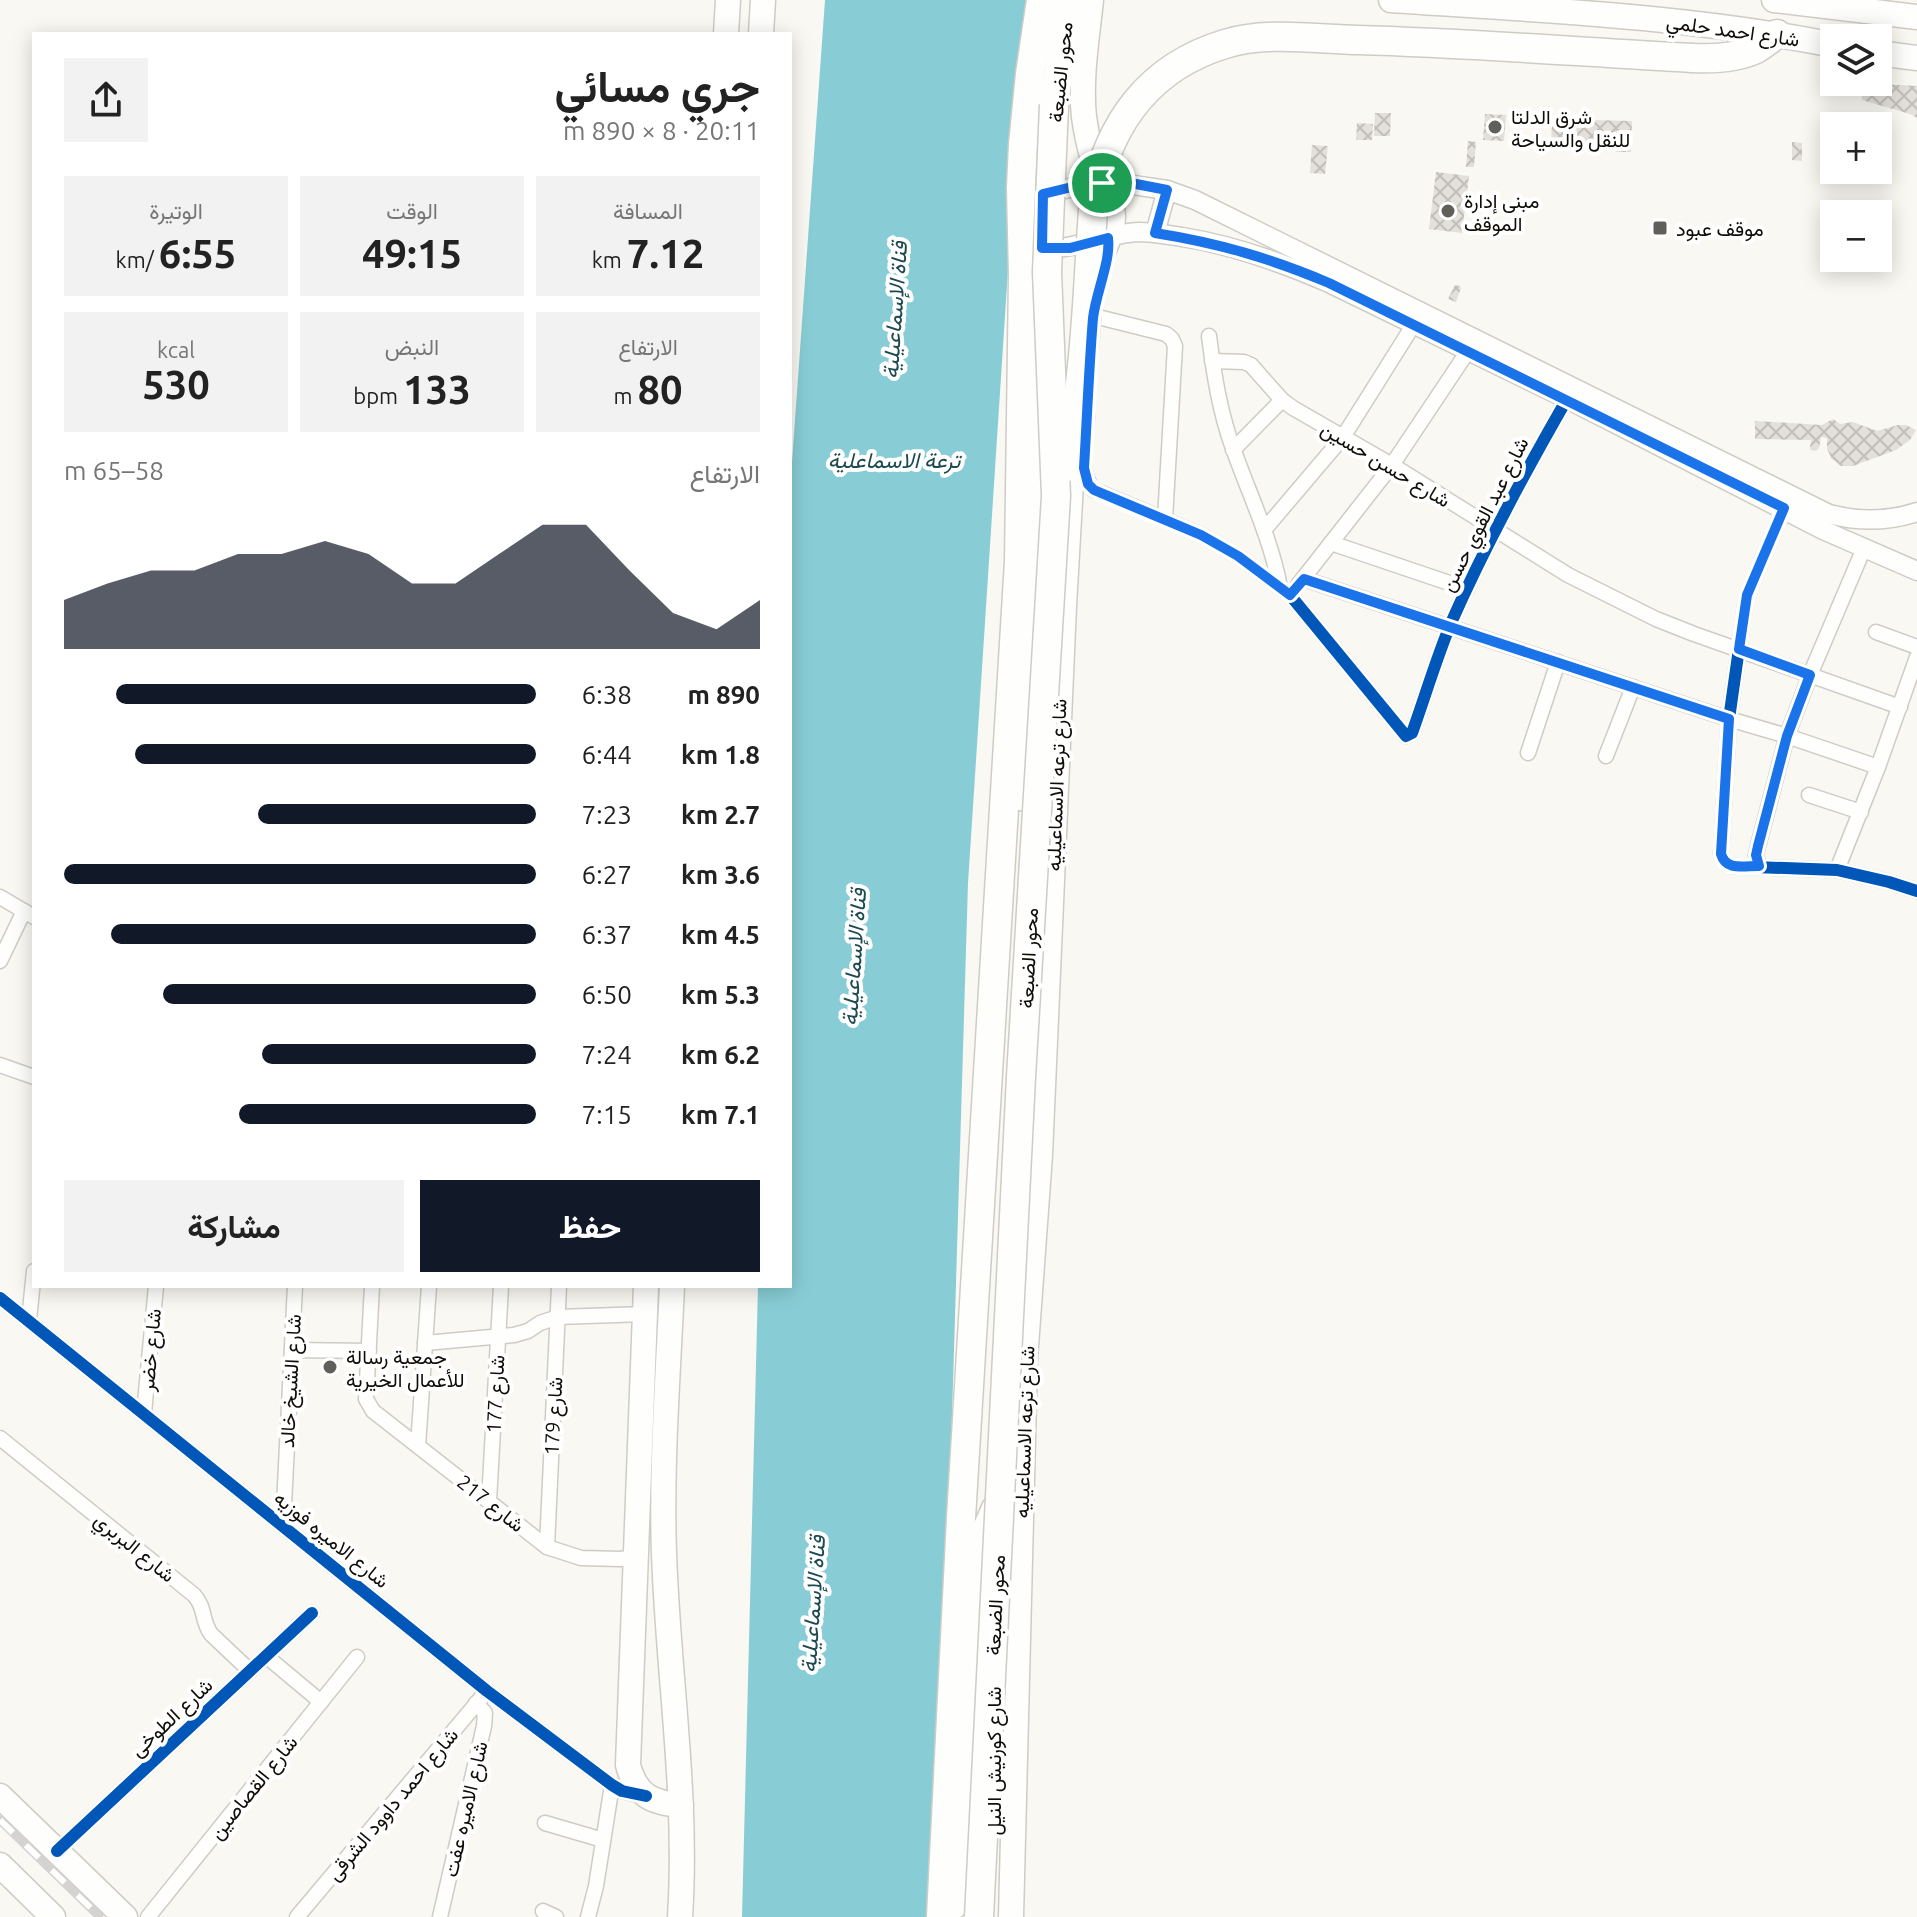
<!DOCTYPE html>
<html lang="ar">
<meta charset="utf-8">
<style>
:root{--surface:#fff;--page:#f2f2f2;--text:#222;--muted:#767676;--accent:#111827}
body{margin:0;font-family:Ubuntu,Vazirmatn,sans-serif;background:var(--page);color:var(--text);direction:rtl;height:100vh;display:flex;flex-direction:column;font-size:30px;white-space:nowrap}
*{box-sizing:border-box;margin:0}
p{font-size:26px;color:var(--muted)}
.icon{flex:none;width:44px;height:44px;fill:none;stroke:currentColor;stroke-width:2;stroke-linecap:round;stroke-linejoin:round}
.map{position:relative;flex:1;overflow:hidden;direction:ltr}
.details{position:absolute;left:32px;top:32px;width:760px;height:1256px;display:flex;flex-direction:column;background:var(--surface);border-radius:0px;box-shadow:0 4px 20px #0003;direction:rtl}
.details>*{flex:none}
.tools{position:absolute;left:1820px;top:24px;display:grid;gap:16px}
.tools a{display:grid;place-items:center;width:72px;height:72px;border-radius:0px;background:var(--surface);box-shadow:0 4px 20px #0003;font-size:40px}
.pin{position:absolute;display:grid;place-items:center;width:68px;height:68px;color:#fff;margin:-34px;border:4px solid #fff;border-radius:50%;box-shadow:0 2px 8px #0007}
.round{display:grid;place-items:center;flex:none;width:84px;height:84px;border-radius:0px;background:var(--page)}
.summary{display:flex;align-items:center;justify-content:space-between;height:136px;padding:0 32px}
h1{font-size:44px;font-weight:700;line-height:60px}
.metrics{display:grid;grid-template-columns:repeat(3,1fr);gap:12px;height:136px;padding:8px 32px}
.metrics div{display:grid;align-content:center;border-radius:0px;background:var(--page);text-align:center}
.metrics b{font-size:40px;font-weight:700}
.metrics small{font-size:22px;font-weight:400}
.metrics p{font-size:22px}
.chart{height:224px;padding:16px 32px}
.chart p{display:flex;justify-content:space-between}
.chart svg{width:100%;height:144px;margin-top:8px;fill:var(--accent);opacity:.7}
.cta{display:flex;gap:16px;margin-top:auto;padding:16px 32px}
.cta a{flex:1;height:92px;border-radius:0px;background:var(--accent);color:#fff;font-size:32px;font-weight:700;line-height:92px;text-align:center}
.cta a+a{background:var(--page);color:var(--text)}
ul{padding:0 32px;list-style:none;font-size:26px}
li{display:grid;grid-template-columns:128px 96px 1fr;align-items:center;height:60px}
li i{height:20px;border-radius:10px;background:var(--accent)}
.map>svg:first-child{display:block}
.water{fill:#88cdd5}
.building{fill:url(#building-cross-hatch)}
.lines{fill:none;stroke-linecap:round;stroke-linejoin:round}
.minor-casing{stroke:#ceccc5;stroke-width:17}
.tertiary-casing{stroke:#ceccc5;stroke-width:21}
.primary-casing{stroke:#ceccc5;stroke-width:27}
.motorway-casing{stroke:#ceccc5;stroke-width:31}
.minor{stroke:#fefefd;stroke-width:14}
.tertiary{stroke:#fefefd;stroke-width:18}
.primary{stroke:#fefefd;stroke-width:24}
.motorway{stroke:#fefefd;stroke-width:28}
.rail-casing{stroke:#d4d3d2;stroke-width:9}
.rail{stroke:#fff;stroke-width:6;stroke-dasharray:18;stroke-linecap:butt}
.motorway-bridge-casing{stroke:#ceccc5;stroke-width:31;stroke-linecap:butt}
.motorway-bridge{stroke:#fefefd;stroke-width:28}
.cycleway-casing{stroke:#fff;stroke-width:17}
.cycleway{stroke:#0057b8;stroke-width:12}
.route-casing{stroke:#fff;stroke-width:16}
.route{stroke:#1a73e8;stroke-width:10}
.poi-dot{fill:#615f59;stroke:#fff;stroke-width:3}
.labels{text-anchor:middle;dominant-baseline:central;stroke-width:8;stroke-linejoin:round;paint-order:stroke}
.street-label{font-size:20px;fill:#0f0d07;stroke:#fff}
.poi-label{font-size:20px;fill:#0f0d07;stroke:#fff;text-anchor:start}
.water-label{font-size:22px;font-style:italic;fill:#1d4a50;stroke:#fff}
</style>
<div class="map">
<svg width="1917" height="1917" viewBox="0 0 1917 1917">
<defs>
<pattern id="building-cross-hatch" width="8" height="8" patternUnits="userSpaceOnUse" patternTransform="scale(2)"><rect width="8" height="8" fill="#e3e0da"/><path d="M0 0l8 8M0 8l8-8" fill="none" stroke="#c2bfba"/></pattern>
</defs>
<rect width="100%" height="100%" fill="#faf8f2"/>
<!-- water -->
<polygon class="water" points="825,0 1035,0 1016,147 968,883 937,1917 742,1917 758,1286 790,1286 790,490"/>
<!-- building -->
<g class="building">
<polygon points="1861,83 1917,86 1917,118 1910,114 1862,100"/>
<polygon points="1375,113 1391,113 1390,136 1374,136"/>
<polygon points="1485,114 1506,115 1504,141 1483,140"/>
<polygon points="1552,119 1632,121 1631,152 1616,152 1616,149 1580,150 1580,148 1551,147"/>
<polygon points="1357,123 1373,124 1372,140 1356,140"/>
<polygon points="1468,141 1476,142 1474,167 1466,167"/>
<polygon points="1792,142 1802,143 1802,161 1792,160"/>
<polygon points="1312,145 1328,146 1325,174 1310,173"/>
<polygon points="1436,172 1469,176 1462,233 1429,229"/>
<polygon points="1455,285 1460,286 1461,288 1456,302 1448,299"/>
<polygon points="1833,419 1840,424 1853,422 1877,431 1898,425 1906,425 1916,430 1910,440 1896,450 1853,466 1841,466 1832,459 1827,449 1827,438 1821,437 1819,448 1816,451 1811,450 1810,447 1811,440 1755,439 1755,421 1822,425"/>
</g>
<g class="lines">
<!-- minor casing -->
<g class="minor-casing">
<g id="minor">
<polyline points="1094,316 1166,334 1172,339 1175,346 1165,519"/>
<path d="M1209,336c5,39 11,78 25,115 16,45 37,88 46,136"/>
<polyline points="1212,361 1244,362 1251,365 1282,400 1293,408 1392,465 1568,575 1656,619 1694,634 1900,707"/>
<path d="M1087,416c-1,23 -10,56 7,74l107,45 37,21 52,39 116,141 6,-3c13,-36 24,-74 39,-110 34,-77 74,-151 116,-224"/>
<polyline points="1233,450 1282,400"/>
<polyline points="1784,508 1751,586 1745,606 1729,719 1721,854 1723,861 1729,866 1837,870 1889,882 1917,891"/>
<polyline points="1264,530 1343,437 1414,324"/>
<polyline points="1331,543 1467,589"/>
<polyline points="1304,579 1729,719 1787,736 1878,767"/>
<polyline points="1298,585 1392,465 1468,351"/>
<polyline points="1876,632 1917,647"/>
<polyline points="1528,753 1558,662"/>
<polyline points="1606,756 1633,687"/>
<polyline points="1809,795 1861,812"/>
<polyline points="1759,866 1756,855 1758,846 1787,736 1810,675 1864,548"/>
<polyline points="1837,870 1878,767 1917,657"/>
<polyline points="0,897 34,917"/>
<polyline points="0,961 24,911"/>
<polyline points="0,1065 34,1077"/>
<polyline points="372,1286 366,1399 373,1411 547,1547 581,1558 620,1559 637,1557"/>
<polyline points="0,1298 487,1691 612,1785 622,1791 643,1796"/>
<polyline points="29,1320 34,1271"/>
<polyline points="425,1343 514,1335 528,1331 540,1323 558,1317 645,1314"/>
<polyline points="292,1350 369,1351"/>
<polyline points="144,1413 156,1286"/>
<path d="M0,1438l194,157c12,13 7,25 17,39l39,37"/>
<polyline points="418,1446 429,1286"/>
<polyline points="489,1501 501,1286"/>
<polyline points="283,1525 295,1286"/>
<polyline points="547,1547 559,1286"/>
<polyline points="266,1656 321,1702"/>
<polyline points="545,1823 603,1840"/>
<polyline points="57,1851 312,1613"/>
<polyline points="543,1911 556,1917"/>
<polyline points="148,1917 357,1657"/>
<polyline points="297,1917 487,1691"/>
<polyline points="440,1917 484,1726 485,1713 476,1703"/>
<polyline points="588,1917 596,1886 612,1785"/>
</g>
</g>
<!-- tertiary casing -->
<g class="tertiary-casing">
<g id="tertiary">
<path d="M1043,194l44,-10 32,-1 48,7 28,10 634,314c30,8 58,8 88,-2"/>
<polyline points="1155,233 1167,190"/>
<path d="M1042,248c34,3 63,-15 97,-16 14,0 28,3 43,5 51,8 99,25 147,46l238,116 256,131 94,41"/>
</g>
</g>
<!-- primary casing -->
<g class="primary-casing">
<g id="primary">
<path d="M1091,0c-4,38 -11,79 -7,117 3,21 8,45 18,65 5,12 11,21 11,34 0,20 -13,40 -20,58"/>
<path d="M1391,0c148,10 297,16 443,45"/>
<polyline points="1774,0 1917,17"/>
<polyline points="726,34 728,0"/>
<polyline points="761,34 763,0"/>
<polyline points="1878,53 1917,58"/>
<polyline points="1024,799 1039,368"/>
<path d="M646,1286l-18,479c8,30 23,38 53,40"/>
<path d="M672,1286c-4,89 -11,178 -8,267 4,121 24,242 16,364"/>
<polyline points="0,1796 125,1917"/>
<polyline points="0,1865 53,1917"/>
<polyline points="955,1906 976,1561 983,1533 994,1508"/>
<polyline points="1011,1917 1025,1360 1040,1155 1064,606 1073,449"/>
</g>
</g>
<!-- motorway casing -->
<g class="motorway-casing">
<g id="motorway">
<path d="M1692,58c21,1 45,0 64,-9 7,-4 14,-10 21,-15"/>
<polyline points="1054,105 1068,0"/>
<polyline points="941,1917 961,1518 1019,561 1023,275 1021,188 1023,145 1030,74 1041,0"/>
</g>
</g>
<!-- minor -->
<use href="#minor" class="minor"/>
<!-- tertiary -->
<use href="#tertiary" class="tertiary"/>
<!-- primary -->
<use href="#primary" class="primary"/>
<!-- motorway -->
<use href="#motorway" class="motorway"/>
<!-- rail casing -->
<g class="rail-casing">
<polyline id="rail" points="0,1820 99,1916"/>
</g>
<!-- rail -->
<use href="#rail" class="rail"/>
<!-- motorway-bridge casing -->
<g class="motorway-bridge-casing">
<g id="motorway-bridge">
<path d="M1064,468c23,-85 23,-183 30,-271 15,-74 55,-130 131,-153 41,-13 90,-5 133,-4 111,3 223,12 334,18"/>
<polyline points="979,1917 1021,1077 1056,496 1047,272 1054,105"/>
</g>
</g>
<!-- motorway-bridge -->
<use href="#motorway-bridge" class="motorway-bridge"/>
<!-- cycleway casing -->
<g class="cycleway-casing">
<g id="cycleway">
<path d="M1108,238c3,24 -12,54 -15,79 -4,50 -6,101 -9,151l4,16 13,10 100,41 37,21 52,39 116,141 6,-3c13,-36 24,-74 39,-110 34,-77 74,-151 116,-224"/>
<polyline points="1784,508 1751,586 1745,606 1729,719 1721,854 1723,861 1729,866 1837,870 1889,882 1917,891"/>
<polyline points="0,1298 487,1691 612,1785 622,1791 646,1796"/>
<polyline points="57,1851 312,1613"/>
</g>
</g>
<!-- cycleway -->
<use href="#cycleway" class="cycleway"/>
</g>
<g class="lines">
<!-- route casing -->
<g class="route-casing">
<path id="route" d="M1102,183l34,1 31,6 -12,43c63,10 115,25 174,50l455,225 -37,87 -8,54 71,26 -23,61 -29,110 -2,9 3,11c-16,0 -33,5 -38,-12l8,-135 -425,-140 -14,16 -52,-39 -37,-21 -107,-45 -6,-6 -4,-16c3,-50 5,-101 9,-150 3,-26 18,-57 15,-80l-38,10h-28l1,-54 29,-7z"/>
</g>
<!-- route -->
<use href="#route" class="route"/>
</g>
<!-- markers -->
<g class="poi-dot">
<circle cx="1495" cy="127" r="8"/>
<circle cx="1448" cy="211" r="8"/>
<rect x="1652" y="220" width="16" height="16" rx="4"/>
<circle cx="330" cy="1367" r="8"/>
</g>
<g class="labels">
<!-- street labels -->
<g class="street-label">
<text transform="translate(1733 30) rotate(8)">شارع احمد حلمي</text>
<text transform="translate(1060 72) rotate(-84)">محور الضبعة</text>
<text transform="translate(1386 464) rotate(31)">شارع حسن حسين</text>
<text transform="translate(1484 514) rotate(-63)">شارع عبد القوي حسن</text>
<text transform="translate(1056 785) rotate(-88)">شارع ترعه الاسماعيليه</text>
<text transform="translate(1028 958) rotate(-87)">محور الضبعة</text>
<text transform="translate(150 1350) rotate(-85)">شارع خضر</text>
<text transform="translate(290 1381) rotate(-87)">شارع الشيخ خالد</text>
<text transform="translate(495 1394) rotate(-87)">شارع 177</text>
<text transform="translate(553 1416) rotate(-87)">شارع 179</text>
<text transform="translate(1024 1432) rotate(-88)">شارع ترعه الاسماعيليه</text>
<text transform="translate(491 1503) rotate(38)">شارع 217</text>
<text transform="translate(332 1539) rotate(39)">شارع الاميره فوزيه</text>
<text transform="translate(135 1547) rotate(39)">شارع البربري</text>
<text transform="translate(995 1605) rotate(-87)">محور الضبعة</text>
<text transform="translate(171 1717) rotate(-43)">شارع الطوخى</text>
<text transform="translate(993 1761) rotate(-90)">شارع كورنيش النيل</text>
<text transform="translate(253 1787) rotate(-51)">شارع القصاصين</text>
<text transform="translate(392 1804) rotate(-50)">شارع احمد داوود الشرقى</text>
<text transform="translate(465 1809) rotate(-77)">شارع الاميره عفت</text>
</g>
<!-- poi labels -->
<g class="poi-label">
<text x="1511" y="116">شرق الدلتا<tspan x="1511" dy="23">للنقل والسياحة</tspan></text>
<text x="1464" y="200">مبنى إدارة<tspan x="1464" dy="23">الموقف</tspan></text>
<text x="1676" y="228">موقف عبود</text>
<text x="346" y="1356">جمعية رسالة<tspan x="346" dy="23">للأعمال الخيرية</tspan></text>
</g>
<!-- water labels -->
<g class="water-label">
<text transform="translate(894 310) rotate(-86)">قناة الإسماعيلية</text>
<text x="894" y="459">ترعة الاسماعلية</text>
<text transform="translate(853 957) rotate(-86)">قناة الإسماعيلية</text>
<text transform="translate(812 1604) rotate(-86)">قناة الإسماعيلية</text>
</g>
</g>
</svg>
<div class="tools">
<a><svg class="icon" aria-label="layers" viewBox="0 0 24 24"><path d="M12 4l9 5-9 5-9-5zM3 14l9 5 9-5"/></svg></a>
<a>+</a>
<a>−</a>
</div>
<div class="pin" style="left:1102px;top:183px;background:#1e9e55"><svg class="icon" aria-label="arrive" viewBox="0 0 24 24"><path d="M6 21V4h12l-3 4 3 4H6"/></svg></div>
<section class="details">
<div class="summary"><div><h1>جري مسائي</h1><p>20:11 · 8 × 890 m</p></div><a class="round"><svg class="icon" aria-label="share" viewBox="0 0 24 24"><path d="M12 15V3M7 8l5-5 5 5M5 13v7h14v-7"/></svg></a></div>
<div class="metrics">
<div><p>المسافة</p><b>7.12<small> km</small></b></div>
<div><p>الوقت</p><b>49:15</b></div>
<div><p>الوتيرة</p><b>6:55<small> /km</small></b></div>
</div>
<div class="metrics">
<div><p>الارتفاع</p><b>80<small> m</small></b></div>
<div><p>النبض</p><b>133<small> bpm</small></b></div>
<div><p>kcal</p><b>530</b></div>
</div>
<div class="chart"><p><span>الارتفاع</span>58–65 m</p>
<svg viewBox="0 0 160 44" preserveAspectRatio="none"><path d="M0 44V29L10 24L20 20L30 20L40 15L50 15L60 11L70 15L80 24L90 24L100 15L110 6L120 6L130 20L140 33L150 38L160 29V44z"/></svg>
</div>
<ul>
<li><b>890 m</b>6:38<i style="width:89%"></i></li>
<li><b>1.8 km</b>6:44<i style="width:85%"></i></li>
<li><b>2.7 km</b>7:23<i style="width:59%"></i></li>
<li><b>3.6 km</b>6:27<i style="width:100%"></i></li>
<li><b>4.5 km</b>6:37<i style="width:90%"></i></li>
<li><b>5.3 km</b>6:50<i style="width:79%"></i></li>
<li><b>6.2 km</b>7:24<i style="width:58%"></i></li>
<li><b>7.1 km</b>7:15<i style="width:63%"></i></li>
</ul>
<div class="cta"><a>حفظ</a><a>مشاركة</a></div>
</section>
</div>
